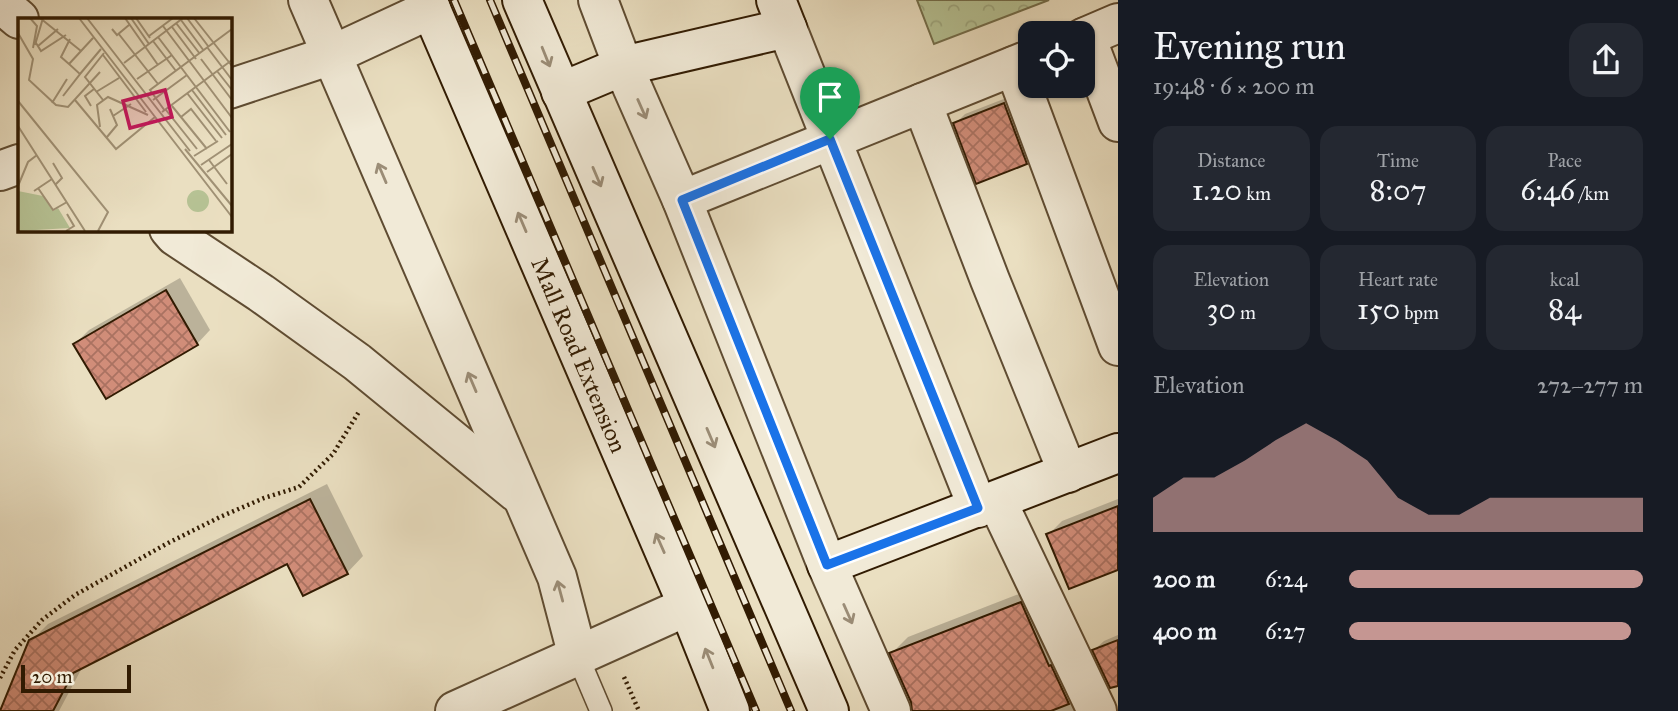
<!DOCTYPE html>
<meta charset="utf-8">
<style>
:root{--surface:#171b24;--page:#242831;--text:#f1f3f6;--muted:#9ea1a6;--accent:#c59692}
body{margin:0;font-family:"IM FELL Great Primer",serif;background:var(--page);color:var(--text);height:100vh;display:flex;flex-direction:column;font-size:26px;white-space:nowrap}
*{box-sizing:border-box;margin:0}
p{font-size:23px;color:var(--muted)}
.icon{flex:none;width:38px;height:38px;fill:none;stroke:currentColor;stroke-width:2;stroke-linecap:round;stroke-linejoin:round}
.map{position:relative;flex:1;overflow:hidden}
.panel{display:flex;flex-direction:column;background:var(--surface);width:560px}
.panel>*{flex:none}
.buttons{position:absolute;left:1018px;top:21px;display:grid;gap:14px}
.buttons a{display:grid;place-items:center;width:77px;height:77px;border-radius:14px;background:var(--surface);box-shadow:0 2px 5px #0004;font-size:35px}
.scale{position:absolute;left:21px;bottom:18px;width:110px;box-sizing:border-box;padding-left:7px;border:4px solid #311b02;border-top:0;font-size:19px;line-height:24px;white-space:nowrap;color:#311b02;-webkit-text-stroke:5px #f1ead7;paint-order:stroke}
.pin{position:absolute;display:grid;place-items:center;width:60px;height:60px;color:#fff;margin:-72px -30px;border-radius:50% 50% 50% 0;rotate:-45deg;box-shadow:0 0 7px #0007}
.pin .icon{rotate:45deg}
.round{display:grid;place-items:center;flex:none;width:74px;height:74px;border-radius:21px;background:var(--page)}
.headline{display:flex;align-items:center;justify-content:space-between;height:119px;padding:0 35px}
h1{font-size:38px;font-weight:600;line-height:52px}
.figures{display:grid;grid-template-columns:repeat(3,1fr);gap:10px;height:119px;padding:7px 35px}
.figures div{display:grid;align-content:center;border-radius:18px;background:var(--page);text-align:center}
.figures b{font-size:30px;font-weight:600}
.figures small{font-size:19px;font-weight:400}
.figures p{font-size:19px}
.chart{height:196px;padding:14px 35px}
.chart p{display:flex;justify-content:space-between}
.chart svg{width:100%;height:126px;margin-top:7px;fill:var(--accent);opacity:.7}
ul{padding:0 35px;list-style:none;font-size:23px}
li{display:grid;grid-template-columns:112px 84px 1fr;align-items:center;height:52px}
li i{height:18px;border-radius:9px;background:var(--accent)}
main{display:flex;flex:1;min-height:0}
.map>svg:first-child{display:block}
.park{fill:url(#park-crowns);stroke:#746e4b;stroke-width:2}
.shadow{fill:#0003}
.building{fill:url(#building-cross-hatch);stroke:#311b02;stroke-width:2}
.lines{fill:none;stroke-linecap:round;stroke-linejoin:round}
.lane-casing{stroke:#5f4c32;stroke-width:24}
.street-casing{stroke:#5f4c32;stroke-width:42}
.secondary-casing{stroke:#311b02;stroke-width:42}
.path{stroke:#311b02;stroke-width:4.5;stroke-dasharray:2 3.5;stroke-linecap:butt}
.lane{stroke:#f1ead7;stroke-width:21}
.street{stroke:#f1ead7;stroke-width:38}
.secondary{stroke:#f1ead7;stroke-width:38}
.rail-casing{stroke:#311b02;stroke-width:8}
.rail{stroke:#f1ead7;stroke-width:5;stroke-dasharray:16;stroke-linecap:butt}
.oneway{stroke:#9b8d77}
.route-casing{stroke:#fff;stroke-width:14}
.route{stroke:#1a73e8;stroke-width:9}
.labels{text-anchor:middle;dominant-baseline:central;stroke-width:5;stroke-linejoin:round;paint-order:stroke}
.street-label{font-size:24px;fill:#311b02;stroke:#f1ead7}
.inset-road{fill:none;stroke:#a09175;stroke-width:2}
.view{fill:#c2185b;fill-opacity:0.15;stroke:#c2185b;stroke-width:3.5}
.inset-edge{fill:none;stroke:#311b02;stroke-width:3.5}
</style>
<main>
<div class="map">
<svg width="1118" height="711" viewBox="0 0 1118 711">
<defs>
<pattern id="park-crowns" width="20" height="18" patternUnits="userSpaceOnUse" patternTransform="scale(1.75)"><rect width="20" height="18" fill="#b6c294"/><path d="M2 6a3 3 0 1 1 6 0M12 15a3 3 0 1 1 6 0" fill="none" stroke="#9da67e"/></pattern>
<pattern id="building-cross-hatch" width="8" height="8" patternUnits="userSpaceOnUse" patternTransform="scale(1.75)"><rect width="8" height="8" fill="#d18d79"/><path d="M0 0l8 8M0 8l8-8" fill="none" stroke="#aa7261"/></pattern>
</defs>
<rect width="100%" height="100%" fill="#eadfc1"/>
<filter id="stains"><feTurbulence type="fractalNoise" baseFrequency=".00286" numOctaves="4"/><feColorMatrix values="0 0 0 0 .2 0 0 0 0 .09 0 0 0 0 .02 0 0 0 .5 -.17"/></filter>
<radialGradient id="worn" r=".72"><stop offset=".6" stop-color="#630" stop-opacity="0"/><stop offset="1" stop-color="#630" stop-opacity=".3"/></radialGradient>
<!-- park -->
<polygon class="park" points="917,0 1049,0 934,44"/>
<!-- shadow -->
<g class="shadow">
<polygon points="1014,95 1036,153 1026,162 955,124 965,114"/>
<polygon points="180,278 210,330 197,344 75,344 89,330"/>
<polygon points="327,484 363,556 347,573 288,562 83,666 59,711 2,711 31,641 48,624"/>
<polygon points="1118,499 1118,568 1049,534 1062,521"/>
<polygon points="1037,587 1097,711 914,711 913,702 892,653 908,637"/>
<polygon points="1118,635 1118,684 1094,650 1104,641"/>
</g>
<!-- building -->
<g class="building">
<polygon points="1004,103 1027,164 976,184 953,123"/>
<polygon points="166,290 198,345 106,399 73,344"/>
<polygon points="310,499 348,574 303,596 287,564 73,673 53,711 0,711 29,640"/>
<polygon points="1118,506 1118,570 1069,589 1046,534"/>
<polygon points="1021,602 1049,666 1051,665 1069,704 1051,711 912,711 911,702 889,653"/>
<polygon points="1118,640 1118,686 1110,688 1092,650"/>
</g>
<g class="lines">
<!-- lane casing -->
<g class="lane-casing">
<polyline id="lane" points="578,657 601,711"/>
</g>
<!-- street casing -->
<g class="street-casing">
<g id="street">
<polyline points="308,0 557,577 578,657"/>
<polyline points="598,0 623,66 682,200 827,565 891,711"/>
<polyline points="0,3 19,19"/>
<polyline points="787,28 978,508"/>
<polyline points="1086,37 1118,122"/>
<polyline points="1083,38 1118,23"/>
<polyline points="1014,66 1118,346"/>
<polyline points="229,89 332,55 431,9"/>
<polyline points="922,103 990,280 1068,473"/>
<polyline points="0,171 19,164"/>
<polyline points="682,200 1031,59"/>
<polyline points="169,229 175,236 261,293 357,362 516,492"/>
<polyline points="997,501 1097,711"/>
<polyline points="455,711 688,606"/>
</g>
</g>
<!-- secondary casing -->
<g class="secondary-casing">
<g id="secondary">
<polyline points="427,0 688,606 730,711"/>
<polyline points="522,0 829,711"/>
<polyline points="561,92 623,66 787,28 776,0"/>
<polyline points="827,565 1118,453"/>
</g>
</g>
<!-- path -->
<g class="path">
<polyline points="624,677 639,711"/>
<polyline points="0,678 15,650 42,620 75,595 168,543 220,517 264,498 299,487 333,454 360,410"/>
</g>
<!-- lane -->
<use href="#lane" class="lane"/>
<!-- street -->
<use href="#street" class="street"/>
<!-- secondary -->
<use href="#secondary" class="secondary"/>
<!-- rail casing -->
<g class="rail-casing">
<g id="rail">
<polyline points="454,0 756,711"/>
<polyline points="490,0 791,711"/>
</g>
</g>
<!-- rail -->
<use href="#rail" class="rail"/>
</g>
<!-- one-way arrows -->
<defs><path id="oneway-shaft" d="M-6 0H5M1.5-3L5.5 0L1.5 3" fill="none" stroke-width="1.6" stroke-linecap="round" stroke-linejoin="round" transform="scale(1.75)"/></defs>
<g class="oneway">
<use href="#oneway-shaft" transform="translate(546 57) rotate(68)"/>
<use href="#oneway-shaft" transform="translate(642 109) rotate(66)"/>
<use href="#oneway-shaft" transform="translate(382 173) rotate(-113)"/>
<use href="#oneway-shaft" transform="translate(597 177) rotate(67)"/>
<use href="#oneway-shaft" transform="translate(522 222) rotate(-113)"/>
<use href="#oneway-shaft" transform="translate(472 382) rotate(-113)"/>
<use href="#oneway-shaft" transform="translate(711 438) rotate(67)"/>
<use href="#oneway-shaft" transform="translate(660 543) rotate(-114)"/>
<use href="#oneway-shaft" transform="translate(560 591) rotate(-105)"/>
<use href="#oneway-shaft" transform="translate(848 614) rotate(66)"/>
<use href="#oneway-shaft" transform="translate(709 658) rotate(-112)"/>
</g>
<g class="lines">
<!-- route casing -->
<g class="route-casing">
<polygon id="route" points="830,139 978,508 827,565 682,200"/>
</g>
<!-- route -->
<use href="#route" class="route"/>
</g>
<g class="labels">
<!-- street labels -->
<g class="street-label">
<text transform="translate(579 355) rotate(67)">Mall Road Extension</text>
</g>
</g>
<!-- overview -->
<g transform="translate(18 18)">
<rect width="214" height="214" fill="#eadfc1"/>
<path d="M169 183a11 11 0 1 1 22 0a11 11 0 1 1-22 0ZM0,173l25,5 10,15 5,-3 12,20 -52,3z" fill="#b6c294"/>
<path class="inset-road" d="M12,0l7,8 -4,22M22,0l41,33M61,0l153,199M69,0l103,133M107,0l33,47M113,0l18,26M118,0l14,20M169,0l21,28M176,0l38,48M163,2l23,31M158,5l24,31M145,8l69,92M154,9l24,32M94,11l5,6 12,-10M0,15l15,26 -4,21 27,25 12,2 32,-35M100,15l40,51M131,18l24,-18M140,19l72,95M135,23l23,30M18,25l5,8 25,-16M17,27l8,-27M20,28l20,-17M189,29l25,33M85,37l43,57M183,41l31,41M106,45l59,-45M51,46l-8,-7 9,-18M199,53l15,19M62,56l21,-25M119,61l35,-24M174,72l34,45M78,74l23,-14M169,75l35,45M45,78l17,-22 -11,-10 24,-26M57,82l41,49 39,-32M85,82l-18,-23 19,-24M135,82l34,-25M0,83l90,111 -10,19M34,85l15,-24M73,88l-6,-10 9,-7M154,88l35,43M148,92l31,39M147,93l-15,-21 82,-61M144,94l70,-52M95,98l18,-12M163,99l10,-8 25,32M0,108l67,105M82,109l-3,-22 11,-8 40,18M89,119l10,-12 -7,-16M167,131l47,57M176,138l24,-15M191,142l18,24M35,145l9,15 -6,6M183,147l31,-21M189,154l25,-18M0,168l10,-24 9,-7M20,170l15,22 14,-8M16,173l18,-12M48,213l8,-5 -7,-12"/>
<path class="view" d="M147,72l7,27 -42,11 -7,-27z"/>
<rect width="214" height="214" class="inset-edge"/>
</g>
<rect width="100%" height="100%" filter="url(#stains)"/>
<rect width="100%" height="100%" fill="url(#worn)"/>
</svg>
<div class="buttons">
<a><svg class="icon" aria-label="locate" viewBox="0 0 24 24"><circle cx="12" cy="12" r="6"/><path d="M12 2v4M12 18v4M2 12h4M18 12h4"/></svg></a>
</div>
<div class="scale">20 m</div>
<div class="pin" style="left:830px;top:139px;background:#1e9e55"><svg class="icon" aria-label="arrive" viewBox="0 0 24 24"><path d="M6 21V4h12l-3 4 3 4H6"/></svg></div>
</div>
<section class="panel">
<div class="headline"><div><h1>Evening run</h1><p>19:48 · 6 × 200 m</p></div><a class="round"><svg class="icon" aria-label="share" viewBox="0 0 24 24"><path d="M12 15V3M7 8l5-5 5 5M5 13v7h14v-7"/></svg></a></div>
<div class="figures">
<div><p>Distance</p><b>1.20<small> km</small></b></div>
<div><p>Time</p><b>8:07</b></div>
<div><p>Pace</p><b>6:46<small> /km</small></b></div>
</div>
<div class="figures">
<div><p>Elevation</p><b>30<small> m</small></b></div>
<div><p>Heart rate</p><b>150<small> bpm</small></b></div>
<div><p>kcal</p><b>84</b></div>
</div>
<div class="chart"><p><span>Elevation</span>272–277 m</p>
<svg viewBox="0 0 160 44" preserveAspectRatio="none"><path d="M0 44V32L10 25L20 25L30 19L40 12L50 6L60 12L70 19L80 32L90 38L100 38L110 32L120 32L130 32L140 32L150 32L160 32V44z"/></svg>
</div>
<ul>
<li><b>200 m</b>6:24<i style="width:100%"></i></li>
<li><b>400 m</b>6:27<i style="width:96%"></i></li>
</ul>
</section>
</main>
